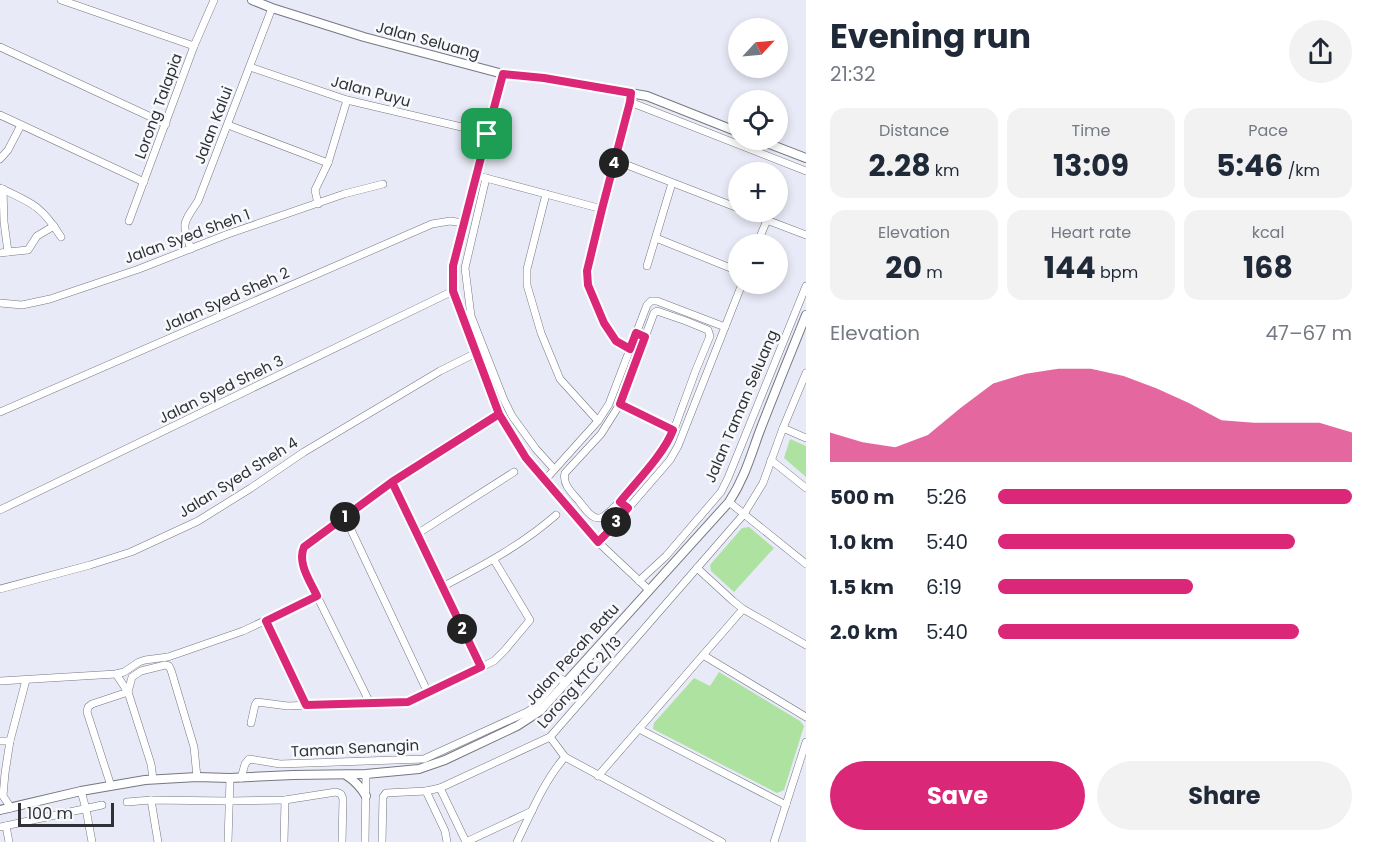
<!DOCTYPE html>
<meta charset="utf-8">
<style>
:root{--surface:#fff;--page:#f2f2f3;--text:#1f2937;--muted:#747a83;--accent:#db2777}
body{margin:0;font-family:Poppins,sans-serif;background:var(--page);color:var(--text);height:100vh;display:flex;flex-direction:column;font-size:22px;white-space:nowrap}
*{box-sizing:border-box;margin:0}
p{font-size:20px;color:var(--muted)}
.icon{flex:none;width:33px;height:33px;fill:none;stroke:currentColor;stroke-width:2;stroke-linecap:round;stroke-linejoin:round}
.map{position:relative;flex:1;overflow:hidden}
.sheet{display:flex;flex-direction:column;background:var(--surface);width:570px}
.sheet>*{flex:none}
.needle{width:39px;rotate:64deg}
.fabs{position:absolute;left:728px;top:18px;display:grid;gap:12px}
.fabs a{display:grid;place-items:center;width:60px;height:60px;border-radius:50%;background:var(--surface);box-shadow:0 3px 9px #0003;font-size:30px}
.scale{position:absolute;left:18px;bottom:15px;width:96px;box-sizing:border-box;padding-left:6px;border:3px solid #303136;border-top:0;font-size:16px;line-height:21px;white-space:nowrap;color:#303136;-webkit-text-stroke:4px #f7f9fd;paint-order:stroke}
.pin{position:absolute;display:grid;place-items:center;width:51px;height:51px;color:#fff;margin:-26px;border-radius:12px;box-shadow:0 3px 9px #0006}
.km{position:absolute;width:30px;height:30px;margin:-15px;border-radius:50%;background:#222;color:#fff;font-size:16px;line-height:30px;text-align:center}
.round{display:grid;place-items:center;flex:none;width:63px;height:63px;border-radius:32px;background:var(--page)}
.headline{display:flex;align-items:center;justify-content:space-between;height:102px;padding:0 24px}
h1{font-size:33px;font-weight:700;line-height:45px}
.metrics{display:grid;grid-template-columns:repeat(3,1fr);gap:9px;height:102px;padding:6px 24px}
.metrics div{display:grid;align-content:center;border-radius:15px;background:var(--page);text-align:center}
.metrics b{font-size:30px;font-weight:700}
.metrics small{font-size:16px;font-weight:400}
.metrics p{font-size:16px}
.chart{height:168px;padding:12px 24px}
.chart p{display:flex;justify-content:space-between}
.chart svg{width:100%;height:108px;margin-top:6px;fill:var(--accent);opacity:.7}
.primary-button{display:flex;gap:12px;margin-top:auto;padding:12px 24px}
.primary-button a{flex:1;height:69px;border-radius:36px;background:var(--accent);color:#fff;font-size:24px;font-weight:700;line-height:69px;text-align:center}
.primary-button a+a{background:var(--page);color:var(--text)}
ul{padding:0 24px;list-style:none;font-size:20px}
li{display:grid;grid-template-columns:96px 72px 1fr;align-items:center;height:45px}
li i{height:15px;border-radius:8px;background:var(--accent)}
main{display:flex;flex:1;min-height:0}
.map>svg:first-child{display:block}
.green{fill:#ade2a1}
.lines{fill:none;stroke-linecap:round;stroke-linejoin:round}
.minor-casing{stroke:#757882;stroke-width:8}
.tertiary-casing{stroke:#757882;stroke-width:10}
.minor{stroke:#fff;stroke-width:7}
.tertiary{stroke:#fff;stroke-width:8}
.route-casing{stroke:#fff;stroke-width:12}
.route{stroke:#db2777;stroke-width:8}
.labels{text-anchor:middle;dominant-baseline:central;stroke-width:5;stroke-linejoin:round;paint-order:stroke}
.street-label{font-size:15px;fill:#303136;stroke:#f7f9fd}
</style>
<main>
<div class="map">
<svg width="806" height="842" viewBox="0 0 806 842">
<rect width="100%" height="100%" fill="#e8ebf7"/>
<!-- green -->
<g class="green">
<polygon points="790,439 806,446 806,477 784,458"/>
<polygon points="749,527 774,548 734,592 711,571 710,565 742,528"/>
<polygon points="719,672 800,721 804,726 784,790 777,793 653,729 654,723 694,678 710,686"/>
</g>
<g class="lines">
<!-- minor casing -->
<g class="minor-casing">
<g id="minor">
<polyline points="61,0 194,46"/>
<polyline points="0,47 166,124"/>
<polyline points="250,67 347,100 487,133"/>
<polyline points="503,74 453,266 453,291 499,414 526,458 598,542 649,590"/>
<polyline points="630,102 806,171"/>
<polyline points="0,115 144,182"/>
<polyline points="228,125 328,163"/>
<polyline points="0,159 8,150 21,125"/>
<polyline points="614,160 738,208"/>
<polyline points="482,177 602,209"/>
<polyline points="486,178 465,268 471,316 504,400 512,416 536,449 554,469"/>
<path d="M0,188c32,15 42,18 61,49"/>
<polyline points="546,194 527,269 527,285 541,333 560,379 598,421"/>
<polyline points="318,204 315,190 328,163 347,100"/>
<polyline points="746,212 806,235"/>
<polyline points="129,221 194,46 214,0"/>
<polyline points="656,238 738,271"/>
<polyline points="757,244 767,220"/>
<path d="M191,249c-10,-27 -8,-25 7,-48l74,-193"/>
<polyline points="8,252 28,250 37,236 54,226"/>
<polyline points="0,253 8,252 4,222 3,189"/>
<polyline points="647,266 672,183"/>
<polyline points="0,303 22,305 50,299 139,269 228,234 344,194 383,184"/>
<path d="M657,311l29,10 22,9 2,6c-10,23 -19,46 -27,69 -4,10 -7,21 -12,31 -7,13 -60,82 -72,82 -8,1 -16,-12 -20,-17 -7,-8 -17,-17 -14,-28l36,-39 19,-30 34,-91z"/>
<polyline points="630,349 616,341 604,323 588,285 587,271 602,209 630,102 631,93"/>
<polyline points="620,404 673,431"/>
<polyline points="0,412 432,224 450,221 464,223"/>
<polyline points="783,428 806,438"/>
<polyline points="771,460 806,488"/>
<polyline points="545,480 598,421 609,404 647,305 651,301 657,301 725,327"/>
<polyline points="392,481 481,667"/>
<polyline points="729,502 806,564"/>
<polyline points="0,510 453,291"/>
<polyline points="345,517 428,693"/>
<polyline points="417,534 514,472"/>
<polyline points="598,542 606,534 670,460 678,446 742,284"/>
<polyline points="697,568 733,601 743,609 806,645"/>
<polyline points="639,581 666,556 721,492 728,478 806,286"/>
<path d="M442,587c40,-21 80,-42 114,-72"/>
<polyline points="0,589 90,565 131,552 198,521 251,488 304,452 440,371 476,353"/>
<polyline points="266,621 305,705"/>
<polyline points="703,655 806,717"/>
<polyline points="116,674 128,692 151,764 153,779"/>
<polyline points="0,681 116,674 124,672 139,662 145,660 168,657 243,631 317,596"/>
<polyline points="370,703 317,596 301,561 301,554 304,547 392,481 499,414"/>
<polyline points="251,723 255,705 257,702 288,706 335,704 408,702 494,661 505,650 530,620 494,560"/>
<polyline points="639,729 786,805"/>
<polyline points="550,737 565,757 722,842"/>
<polyline points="0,741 10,741"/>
<polyline points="598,776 743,609"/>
<polyline points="241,778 245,764 249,759 280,764 424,759 527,712 534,707 559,678 565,681"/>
<polyline points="111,786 87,712 88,707 92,704 128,692 132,677 141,671 165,665 169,666 171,670 194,747 197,777"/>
<polyline points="440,788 466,842 532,811"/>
<polyline points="81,791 86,809 92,842"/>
<polyline points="426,791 445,831 447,842"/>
<polyline points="151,800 158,842"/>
<polyline points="127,802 151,800 229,801 285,800 336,792 341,794 343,799 342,842"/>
<polyline points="11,808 3,796 5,773 10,741 26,680"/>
<polyline points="6,826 9,842"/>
<polyline points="0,827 102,805"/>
<polyline points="228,842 230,778"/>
<polyline points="284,842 285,800"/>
<polyline points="365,842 366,774"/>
<polyline points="382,842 383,797 386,793 426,791 440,788 550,737 744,514 763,483 783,428 806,373"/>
<path d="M517,842c14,-29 27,-61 48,-85"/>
<polyline points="774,842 806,742"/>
</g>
</g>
<!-- tertiary casing -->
<g class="tertiary-casing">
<g id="tertiary">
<polyline points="252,0 272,8 364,37 503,74 544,78 647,96 738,132"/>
<polyline points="759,140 806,158"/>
<path d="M346,775c9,6 15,12 20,21"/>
<path d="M0,810l81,-19 64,-11 52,-3 33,1 63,-3 73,-1 53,-5 26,-9 72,-34 23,-15 189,-209c15,-23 21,-44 30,-69 15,-39 31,-78 47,-118"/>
</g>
</g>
<!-- minor -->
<use href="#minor" class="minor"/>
<!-- tertiary -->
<use href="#tertiary" class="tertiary"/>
</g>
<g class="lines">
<!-- route casing -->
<g class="route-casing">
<path id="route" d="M487,134l-34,132v25l46,123 -107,68 -88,65c-7,16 6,34 13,49l-51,25 40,84 102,-3 73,-35 -89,-185 107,-68 27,44 72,84 8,-8 22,-26 -8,-6c16,-20 44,-48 53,-72l-53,-26 25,-67 -9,-4 -6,16 -14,-8 -12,-18 -16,-38 -1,-14 15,-62 28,-107 1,-9 -87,-15 -41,-4 -16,60"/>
</g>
<!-- route -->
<use href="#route" class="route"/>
</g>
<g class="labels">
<!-- street labels -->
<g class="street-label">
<text transform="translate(428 40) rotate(15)">Jalan Seluang</text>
<text transform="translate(371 91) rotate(15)">Jalan Puyu</text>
<text transform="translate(158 106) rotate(-70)">Lorong Talapia</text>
<text transform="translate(213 125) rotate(-69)">Jalan Kalui</text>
<text transform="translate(187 236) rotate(-20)">Jalan Syed Sheh 1</text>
<text transform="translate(226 299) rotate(-24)">Jalan Syed Sheh 2</text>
<text transform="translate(221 389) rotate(-26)">Jalan Syed Sheh 3</text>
<text transform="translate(741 406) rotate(-67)">Jalan Taman Seluang</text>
<text transform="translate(238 477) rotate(-32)">Jalan Syed Sheh 4</text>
<text transform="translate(572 654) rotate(-48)">Jalan Pecah Batu</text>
<text transform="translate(579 682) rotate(-48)">Lorong KTC 2/13</text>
<text transform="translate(355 748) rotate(-3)">Taman Senangin</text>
</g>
</g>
</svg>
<div class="fabs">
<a><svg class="needle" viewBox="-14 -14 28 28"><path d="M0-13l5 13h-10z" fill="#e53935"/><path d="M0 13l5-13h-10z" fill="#747a83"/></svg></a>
<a><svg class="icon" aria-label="locate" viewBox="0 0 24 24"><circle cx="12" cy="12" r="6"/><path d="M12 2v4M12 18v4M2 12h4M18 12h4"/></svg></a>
<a>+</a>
<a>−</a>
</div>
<div class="scale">100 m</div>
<div class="pin" style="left:487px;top:134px;background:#1e9e55"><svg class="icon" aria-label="arrive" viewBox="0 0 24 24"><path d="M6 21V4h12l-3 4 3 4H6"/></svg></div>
<b class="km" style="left:345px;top:517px">1</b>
<b class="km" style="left:462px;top:629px">2</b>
<b class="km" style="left:616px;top:522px">3</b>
<b class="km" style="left:614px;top:163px">4</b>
</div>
<section class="sheet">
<div class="headline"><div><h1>Evening run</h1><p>21:32</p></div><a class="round"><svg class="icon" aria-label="share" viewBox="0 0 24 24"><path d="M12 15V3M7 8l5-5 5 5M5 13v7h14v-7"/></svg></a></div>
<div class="metrics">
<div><p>Distance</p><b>2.28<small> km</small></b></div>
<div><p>Time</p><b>13:09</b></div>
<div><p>Pace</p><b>5:46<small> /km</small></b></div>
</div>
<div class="metrics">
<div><p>Elevation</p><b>20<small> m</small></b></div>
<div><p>Heart rate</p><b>144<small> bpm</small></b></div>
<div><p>kcal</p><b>168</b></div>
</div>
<div class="chart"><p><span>Elevation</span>47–67 m</p>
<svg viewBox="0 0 160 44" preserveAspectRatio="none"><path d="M0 44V32L10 36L20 38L30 33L40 22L50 12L60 8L70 6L80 6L90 9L100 14L110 20L120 27L130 28L140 28L150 28L160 32V44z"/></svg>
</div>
<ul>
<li><b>500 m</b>5:26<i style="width:100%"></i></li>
<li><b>1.0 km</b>5:40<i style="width:84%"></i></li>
<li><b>1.5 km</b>6:19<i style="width:55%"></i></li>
<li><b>2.0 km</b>5:40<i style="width:85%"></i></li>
</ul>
<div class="primary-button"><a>Save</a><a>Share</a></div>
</section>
</main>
